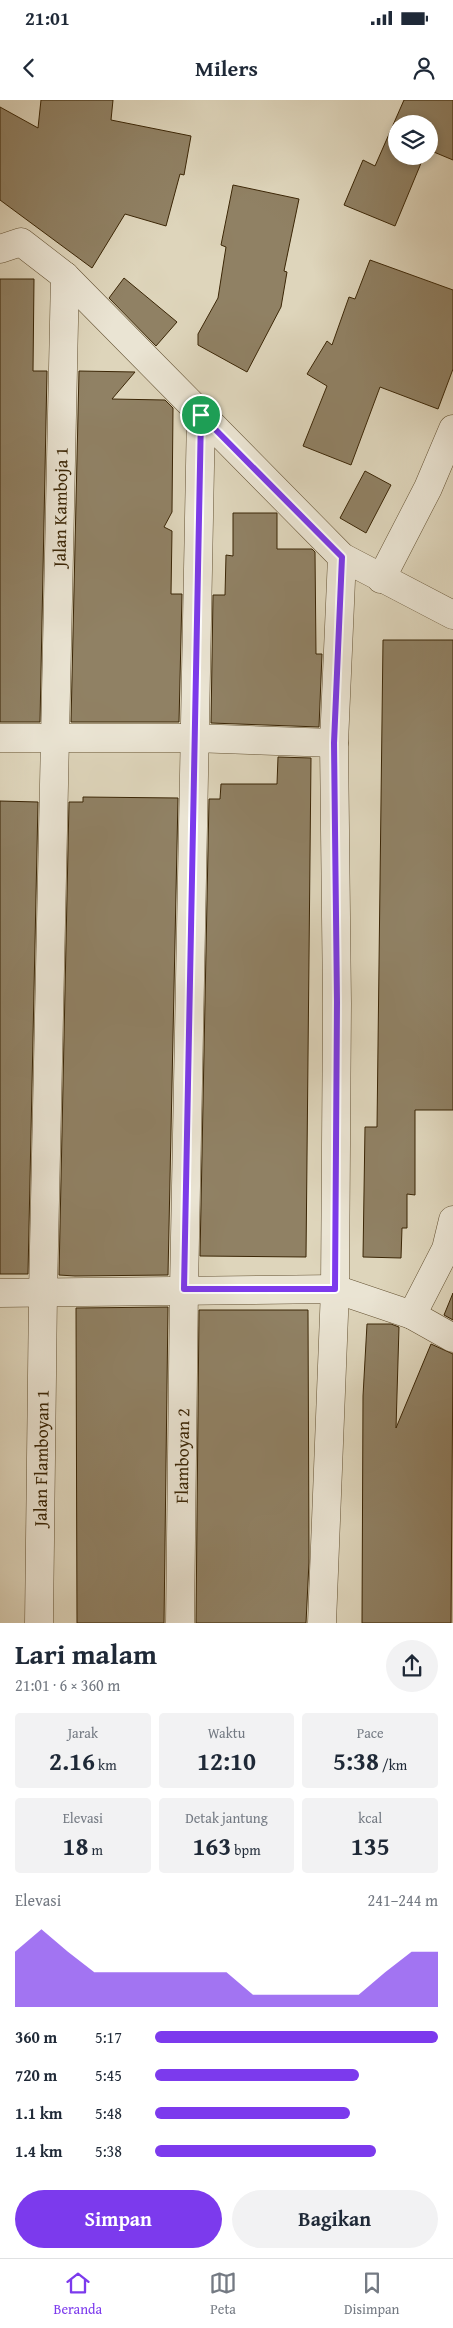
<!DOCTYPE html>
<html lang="id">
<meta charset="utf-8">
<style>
:root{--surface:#fff;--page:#f2f2f3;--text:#1f2937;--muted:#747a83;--line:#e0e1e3;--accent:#7c3aed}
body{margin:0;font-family:"Gentium Book Plus",serif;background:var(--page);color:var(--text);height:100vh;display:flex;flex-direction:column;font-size:19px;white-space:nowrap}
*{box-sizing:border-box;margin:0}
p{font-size:16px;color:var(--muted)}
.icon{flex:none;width:28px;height:28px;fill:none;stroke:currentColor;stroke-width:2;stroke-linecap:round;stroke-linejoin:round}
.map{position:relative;height:1523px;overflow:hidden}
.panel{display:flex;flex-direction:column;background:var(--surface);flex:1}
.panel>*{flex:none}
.tools{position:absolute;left:388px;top:15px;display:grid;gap:10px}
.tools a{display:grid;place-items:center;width:50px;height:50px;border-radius:50%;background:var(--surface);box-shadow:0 2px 8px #0003;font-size:25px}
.pin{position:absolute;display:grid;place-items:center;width:42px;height:42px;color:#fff;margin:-21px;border:2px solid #fff;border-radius:50%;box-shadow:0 1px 5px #0007}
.round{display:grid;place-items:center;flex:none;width:52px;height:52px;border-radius:26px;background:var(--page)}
.head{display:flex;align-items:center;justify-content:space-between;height:85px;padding:0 15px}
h1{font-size:28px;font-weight:700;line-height:38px}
.metrics{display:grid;grid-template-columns:repeat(3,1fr);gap:8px;height:85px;padding:5px 15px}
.metrics div{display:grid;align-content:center;border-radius:5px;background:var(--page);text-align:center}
.metrics b{font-size:25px;font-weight:700}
.metrics small{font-size:14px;font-weight:400}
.metrics p{font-size:14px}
.chart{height:140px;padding:10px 15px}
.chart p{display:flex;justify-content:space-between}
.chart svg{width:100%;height:90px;margin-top:5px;fill:var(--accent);opacity:.7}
.primary-button{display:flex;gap:10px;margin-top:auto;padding:10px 15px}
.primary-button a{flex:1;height:58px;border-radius:30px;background:var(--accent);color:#fff;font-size:20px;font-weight:700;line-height:58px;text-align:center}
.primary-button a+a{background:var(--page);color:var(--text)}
ul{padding:0 15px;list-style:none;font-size:16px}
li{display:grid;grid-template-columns:80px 60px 1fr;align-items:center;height:38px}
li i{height:12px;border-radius:6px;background:var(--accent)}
.status{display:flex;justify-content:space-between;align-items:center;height:35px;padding:0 25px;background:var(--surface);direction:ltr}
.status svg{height:14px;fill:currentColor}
header{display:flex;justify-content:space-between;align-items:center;height:65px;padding:0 15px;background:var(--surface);font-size:22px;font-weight:700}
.menu{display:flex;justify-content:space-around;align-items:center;height:70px;border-top:1px solid var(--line);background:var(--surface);font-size:14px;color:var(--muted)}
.menu a{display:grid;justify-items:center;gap:2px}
.menu .selected{color:var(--accent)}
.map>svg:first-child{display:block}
.building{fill:#908164;stroke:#3b2606}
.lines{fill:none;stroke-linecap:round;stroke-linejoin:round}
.minor-casing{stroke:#645233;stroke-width:29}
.minor{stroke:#eae4d3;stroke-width:28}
.route-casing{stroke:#fff;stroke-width:10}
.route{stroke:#7c3aed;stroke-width:6}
.labels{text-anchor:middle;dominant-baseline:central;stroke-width:4;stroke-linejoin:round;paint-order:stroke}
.street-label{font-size:18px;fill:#3b2606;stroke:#eae4d3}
</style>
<div class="status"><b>21:01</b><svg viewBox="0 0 49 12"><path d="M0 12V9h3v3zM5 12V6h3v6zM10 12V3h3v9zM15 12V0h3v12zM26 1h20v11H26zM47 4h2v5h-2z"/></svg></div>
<header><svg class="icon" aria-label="back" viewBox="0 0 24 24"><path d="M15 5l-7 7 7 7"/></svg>Milers<svg class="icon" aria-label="person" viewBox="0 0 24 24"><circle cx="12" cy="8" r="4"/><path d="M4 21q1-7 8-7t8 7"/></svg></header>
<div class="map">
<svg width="453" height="1523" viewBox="0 0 453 1523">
<rect width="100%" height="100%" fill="#ded5bb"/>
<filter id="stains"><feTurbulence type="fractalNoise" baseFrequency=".004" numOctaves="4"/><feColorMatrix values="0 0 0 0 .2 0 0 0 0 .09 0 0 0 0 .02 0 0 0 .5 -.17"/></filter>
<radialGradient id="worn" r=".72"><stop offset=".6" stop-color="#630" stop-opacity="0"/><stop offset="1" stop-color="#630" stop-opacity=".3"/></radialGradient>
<!-- building -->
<g class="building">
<polygon points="41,0 113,0 111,20 191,36 184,75 180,74 166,126 125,114 92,168 0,100 0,7 38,28"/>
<polygon points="404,0 453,0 453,60 429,50 429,24 396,24 396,56 424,56 395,126 344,105 363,60 375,66"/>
<polygon points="233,85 299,99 284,171 287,172 281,207 247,272 198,245 198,234 218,198 226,147 221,145"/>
<polygon points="370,160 453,190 453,269 438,309 380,287 351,365 303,346 327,286 307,274 327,241 332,245 349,197 355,199"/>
<polygon points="124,178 177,222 156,246 109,198"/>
<polygon points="0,179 34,179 33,271 47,271 40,622 0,622"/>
<polygon points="79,271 135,272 112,299 165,300 173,308 172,412 164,427 172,431 171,494 182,494 179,622 71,622"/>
<polygon points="365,371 391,385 366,433 340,418"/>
<polygon points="233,413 277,413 277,449 312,449 315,452 316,554 322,554 319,627 211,623 213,495 225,495 226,455 233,456"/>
<polygon points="383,540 453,540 453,1010 415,1010 415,1095 407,1094 407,1128 402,1128 401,1158 363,1157 365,1027 377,1027"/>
<polygon points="278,657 311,658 306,1157 200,1156 209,699 220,699 221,684 277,684"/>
<polygon points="83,697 178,698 168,1175 75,1176 59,1175 69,702 83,702"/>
<polygon points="0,701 38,702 28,1174 0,1174"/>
<polygon points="453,1193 453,1220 444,1215"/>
<polygon points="168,1207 164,1523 77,1523 76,1208"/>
<polygon points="199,1210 308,1210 309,1462 306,1523 196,1523"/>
<polygon points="367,1224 391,1224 399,1227 396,1328 431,1244 453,1254 451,1523 362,1523 363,1296"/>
</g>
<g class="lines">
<!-- minor casing -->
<g class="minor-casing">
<g id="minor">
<polyline points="0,149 21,142 65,176 342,457 453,515"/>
<polyline points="381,479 428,388 453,329"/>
<polyline points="0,638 193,638 334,643"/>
<polyline points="453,1120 446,1149 412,1215 453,1238"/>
<polyline points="0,1193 335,1189 412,1215"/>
<polyline points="39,1523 43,1193 65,176"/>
<polyline points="180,1523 184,1189 201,315"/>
<polyline points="322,1523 335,1189 337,903 334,643 342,457"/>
</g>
</g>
<!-- minor -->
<use href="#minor" class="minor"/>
</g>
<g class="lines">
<!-- route casing -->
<g class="route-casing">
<polygon id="route" points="201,315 342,457 334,643 337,902 335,1189 184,1189"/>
</g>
<!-- route -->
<use href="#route" class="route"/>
</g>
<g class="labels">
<!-- street labels -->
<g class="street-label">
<text transform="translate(60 407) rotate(-89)">Jalan Kamboja 1</text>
<text transform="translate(182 1356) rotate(-89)">Flamboyan 2</text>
<text transform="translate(41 1358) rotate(-89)">Jalan Flamboyan 1</text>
</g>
</g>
<rect width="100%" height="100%" filter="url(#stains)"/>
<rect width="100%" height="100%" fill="url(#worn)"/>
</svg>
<div class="tools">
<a><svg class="icon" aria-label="layers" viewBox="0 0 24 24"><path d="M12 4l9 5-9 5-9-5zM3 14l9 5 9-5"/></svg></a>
</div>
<div class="pin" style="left:201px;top:315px;background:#1e9e55"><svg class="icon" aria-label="arrive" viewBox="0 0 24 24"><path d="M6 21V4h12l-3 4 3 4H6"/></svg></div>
</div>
<section class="panel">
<div class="head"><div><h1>Lari malam</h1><p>21:01 · 6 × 360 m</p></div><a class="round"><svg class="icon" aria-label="share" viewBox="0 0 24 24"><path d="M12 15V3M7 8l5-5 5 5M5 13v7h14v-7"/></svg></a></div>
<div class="metrics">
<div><p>Jarak</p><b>2.16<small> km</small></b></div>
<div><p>Waktu</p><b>12:10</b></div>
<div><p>Pace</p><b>5:38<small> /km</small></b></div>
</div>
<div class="metrics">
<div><p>Elevasi</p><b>18<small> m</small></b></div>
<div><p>Detak jantung</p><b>163<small> bpm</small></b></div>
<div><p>kcal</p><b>135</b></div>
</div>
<div class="chart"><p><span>Elevasi</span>241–244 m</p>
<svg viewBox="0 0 160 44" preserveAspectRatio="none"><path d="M0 44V17L10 6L20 17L30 27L40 27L50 27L60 27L70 27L80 27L90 38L100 38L110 38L120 38L130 38L140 27L150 17L160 17V44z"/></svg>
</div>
<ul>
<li><b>360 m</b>5:17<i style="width:100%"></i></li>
<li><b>720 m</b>5:45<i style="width:72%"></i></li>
<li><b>1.1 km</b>5:48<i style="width:69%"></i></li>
<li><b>1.4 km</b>5:38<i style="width:78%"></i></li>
</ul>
<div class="primary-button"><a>Simpan</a><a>Bagikan</a></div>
</section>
<nav class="menu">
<a class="selected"><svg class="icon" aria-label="home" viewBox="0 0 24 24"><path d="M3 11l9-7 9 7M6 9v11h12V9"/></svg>Beranda</a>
<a><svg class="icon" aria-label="map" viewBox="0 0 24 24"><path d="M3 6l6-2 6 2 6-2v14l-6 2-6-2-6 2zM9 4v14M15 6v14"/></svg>Peta</a>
<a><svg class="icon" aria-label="saved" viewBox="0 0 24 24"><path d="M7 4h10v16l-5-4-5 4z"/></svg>Disimpan</a>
</nav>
